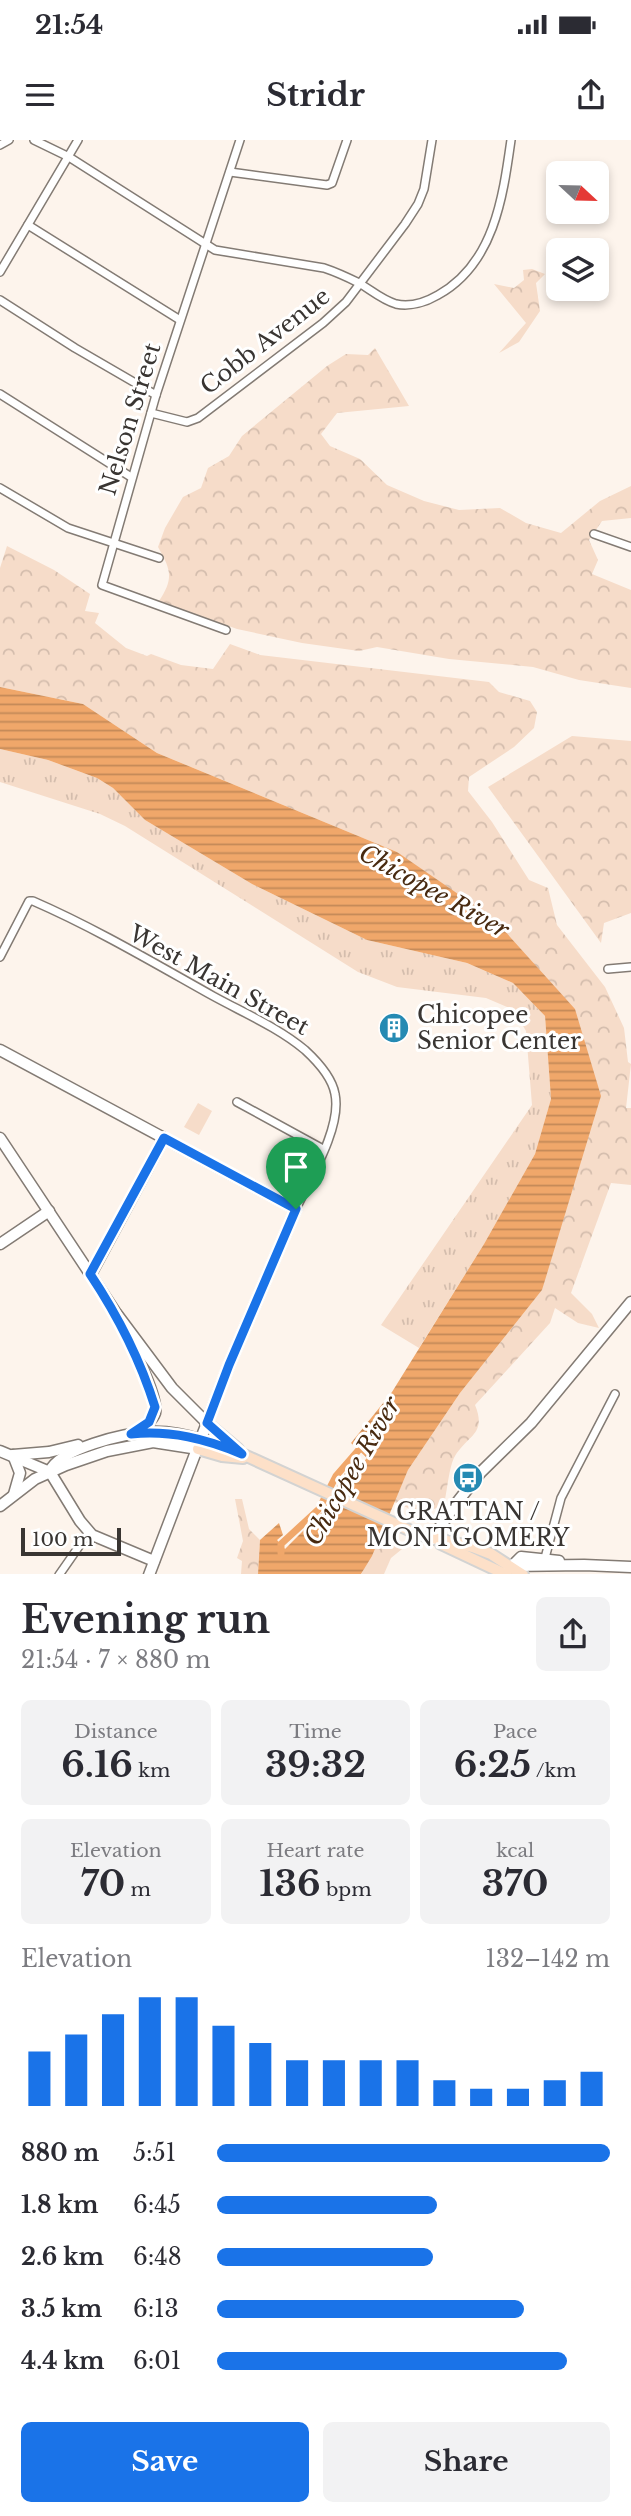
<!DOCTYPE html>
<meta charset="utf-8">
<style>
:root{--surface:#fff;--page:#f2f2f3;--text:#2b2b33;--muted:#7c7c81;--accent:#1a73e8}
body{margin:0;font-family:"Libre Baskerville",serif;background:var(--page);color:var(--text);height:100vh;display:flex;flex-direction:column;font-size:26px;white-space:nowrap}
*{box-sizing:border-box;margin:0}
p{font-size:23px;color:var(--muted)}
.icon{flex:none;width:38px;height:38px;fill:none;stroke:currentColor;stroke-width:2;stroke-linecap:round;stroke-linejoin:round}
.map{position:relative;height:1434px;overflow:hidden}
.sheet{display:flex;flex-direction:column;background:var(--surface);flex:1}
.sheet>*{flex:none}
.needle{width:46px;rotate:112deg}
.buttons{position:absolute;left:546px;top:21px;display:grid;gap:14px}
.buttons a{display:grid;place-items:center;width:63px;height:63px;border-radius:10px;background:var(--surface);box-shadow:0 4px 10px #0003;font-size:35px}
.scale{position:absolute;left:21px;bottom:18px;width:100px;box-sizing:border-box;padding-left:7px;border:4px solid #393532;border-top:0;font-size:19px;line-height:24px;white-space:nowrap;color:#393532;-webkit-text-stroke:5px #fff;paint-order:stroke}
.pin{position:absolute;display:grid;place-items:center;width:60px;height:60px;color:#fff;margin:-72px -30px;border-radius:50% 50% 50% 0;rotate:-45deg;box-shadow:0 0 7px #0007}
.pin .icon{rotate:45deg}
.round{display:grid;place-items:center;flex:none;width:74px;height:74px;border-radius:10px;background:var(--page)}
.overview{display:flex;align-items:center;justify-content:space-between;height:119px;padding:0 21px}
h1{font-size:38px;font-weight:700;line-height:52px}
.figures{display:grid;grid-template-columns:repeat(3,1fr);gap:10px;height:119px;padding:7px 21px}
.figures div{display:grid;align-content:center;border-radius:10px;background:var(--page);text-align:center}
.figures b{font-size:35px;font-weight:700}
.figures small{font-size:19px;font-weight:400}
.figures p{font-size:19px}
.chart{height:196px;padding:14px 21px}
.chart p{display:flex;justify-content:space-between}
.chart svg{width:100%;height:126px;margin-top:7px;stroke:var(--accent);stroke-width:6}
.button{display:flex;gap:14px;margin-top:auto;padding:14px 21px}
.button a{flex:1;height:80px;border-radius:10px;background:var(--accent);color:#fff;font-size:28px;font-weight:700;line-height:80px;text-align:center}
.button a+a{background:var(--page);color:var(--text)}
ul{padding:0 21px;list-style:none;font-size:23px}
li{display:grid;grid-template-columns:112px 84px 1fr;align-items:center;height:52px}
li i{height:18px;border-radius:9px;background:var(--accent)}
.status{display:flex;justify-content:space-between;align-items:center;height:49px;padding:0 35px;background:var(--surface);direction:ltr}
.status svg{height:19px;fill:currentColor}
header{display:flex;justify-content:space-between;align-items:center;height:91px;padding:0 21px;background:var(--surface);font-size:32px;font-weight:700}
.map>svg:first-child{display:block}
.grass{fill:url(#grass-tufts)}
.forest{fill:url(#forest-crowns)}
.garden{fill:#f6dcc9}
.water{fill:url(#water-rules)}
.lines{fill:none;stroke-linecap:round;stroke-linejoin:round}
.canal{stroke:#f0a76a;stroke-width:7}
.street-casing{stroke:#837b74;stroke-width:10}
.secondary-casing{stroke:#837b74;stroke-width:13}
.primary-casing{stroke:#d3d3d2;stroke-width:14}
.street{stroke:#fff;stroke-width:7}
.secondary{stroke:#fff;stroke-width:10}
.primary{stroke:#fde0c8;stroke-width:10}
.route-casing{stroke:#fff;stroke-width:14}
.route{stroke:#1a73e8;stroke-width:9}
.labels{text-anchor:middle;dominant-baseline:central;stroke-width:6;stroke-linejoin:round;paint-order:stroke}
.street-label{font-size:23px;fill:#393532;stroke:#fff}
.poi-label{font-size:23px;fill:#393532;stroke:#fff;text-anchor:start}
.water-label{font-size:24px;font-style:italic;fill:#482a10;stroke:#fff}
</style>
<div class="status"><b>21:54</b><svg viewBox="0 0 49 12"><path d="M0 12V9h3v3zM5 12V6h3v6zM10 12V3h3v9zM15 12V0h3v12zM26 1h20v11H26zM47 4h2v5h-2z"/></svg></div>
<header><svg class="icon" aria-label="menu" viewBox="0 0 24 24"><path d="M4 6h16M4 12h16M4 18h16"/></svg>Stridr<svg class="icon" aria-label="share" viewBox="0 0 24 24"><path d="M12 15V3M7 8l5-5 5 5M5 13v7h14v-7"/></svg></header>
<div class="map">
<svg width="631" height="1435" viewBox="0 0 631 1435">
<defs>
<pattern id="grass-tufts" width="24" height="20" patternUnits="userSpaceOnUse" patternTransform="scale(1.75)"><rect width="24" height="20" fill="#f6dcc9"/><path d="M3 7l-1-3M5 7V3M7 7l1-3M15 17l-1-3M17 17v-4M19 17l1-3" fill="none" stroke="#d4bdad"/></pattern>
<pattern id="forest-crowns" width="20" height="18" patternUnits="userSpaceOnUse" patternTransform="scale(1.75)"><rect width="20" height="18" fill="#f6dcc9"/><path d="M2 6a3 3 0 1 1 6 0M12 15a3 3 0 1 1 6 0" fill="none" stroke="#d4bdad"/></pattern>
<pattern id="water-rules" width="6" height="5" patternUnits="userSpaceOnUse" patternTransform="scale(1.75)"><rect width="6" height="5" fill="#f0a76a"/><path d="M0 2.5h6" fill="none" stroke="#c38958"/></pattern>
</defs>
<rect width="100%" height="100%" fill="#fdf4ec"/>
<!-- grass -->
<polygon class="grass" points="0,609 48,620 97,638 113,648 145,680 252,744 367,800 467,823 513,843 545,876 551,959 535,1014 484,1104 419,1208 381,1185 532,965 526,891 514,870 486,858 397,847 358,832 125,686 100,674 0,642"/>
<!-- forest -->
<g class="forest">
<polygon points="532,129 545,134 536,143 540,171 519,202 499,213 526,183 494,144 514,148 524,140 523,130"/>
<path d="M375,208l34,58 -72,7 -16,21 9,12 30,13 27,26 37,16 35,9 41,-2 26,15 35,10 39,-32 31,-15v32l-29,3 -13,19 9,20 -6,14 39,16v98l-52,-8 -46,-13 -84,-8 -72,-12 -18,4 -57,-8 -65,-14 -78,-28c15,-23 12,-31 -1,-54l7,-19 18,-31 18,-9 7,-20 21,-12 13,-20 85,-70 19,-12 22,1z"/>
<path d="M7,406l47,24 36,24 -5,17 14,2 -4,10 31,25 21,8 4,-2 30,11 32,4 17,-25 30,11 229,27 10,10 31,9 7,11 -3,16 -20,19 -45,30 -1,14 24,31 37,58 19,8 9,37 48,62 19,41 4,34 3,2 -5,44h5v77l-20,-2 -40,110 21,21 7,14 -21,-5 -23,-15 -5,15 -75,82c12,29 -7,30 -20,51 -6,10 -8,36 -11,49l-22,9 -28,-12 14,-32 52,-77 82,-103 33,-281 -178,-157 -240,-99 -74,-49 -83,-17v-119z"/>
<polygon points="572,596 631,601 631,773 604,783 601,803 488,647"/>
<polygon points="235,1359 242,1359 249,1389 260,1400 258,1434 241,1434 242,1421 237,1418 243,1401"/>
<polygon points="381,1394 407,1405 391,1418 384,1434 361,1435"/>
</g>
<!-- garden -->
<polygon class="garden" points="198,963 212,971 199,995 184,987"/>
<!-- water -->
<polygon class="water" points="0,547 83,564 157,613 397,712 493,778 575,869 601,956 542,1150 460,1253 408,1330 372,1416 361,1434 258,1434 260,1400 279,1383 283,1395 277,1400 285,1409 322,1372 345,1333 355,1331 367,1318 351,1303 392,1252 484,1104 535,1014 551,959 545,876 513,843 467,823 367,800 252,744 145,680 113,648 97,638 48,620 0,609"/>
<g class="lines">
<!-- canal -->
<polyline class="canal" points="281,1413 281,1404 319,1369 336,1336 363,1305"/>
<!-- street casing -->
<g class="street-casing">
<g id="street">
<path d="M34,0l35,17 146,93 109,18c12,4 23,9 35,15 12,7 23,17 37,21 14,3 30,-2 42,-9 56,-31 65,-98 73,-155"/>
<polyline points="0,5 9,0"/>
<polyline points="230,32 327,45 332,43 347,0"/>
<polyline points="28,85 180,180"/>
<polyline points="0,132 78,0"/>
<polyline points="0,160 75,208 156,255"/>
<polyline points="0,254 131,337"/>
<polyline points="151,273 187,282 198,278 323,183 346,162 405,84 418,64 424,49 432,0"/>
<polyline points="0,348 68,388 159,418"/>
<polyline points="594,394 631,407"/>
<polyline points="226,490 102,445 156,255 240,0"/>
<path d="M0,817l29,-56h4c62,27 121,62 180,95 31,17 66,32 92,54 13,12 27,27 30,44 7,33 -25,85 -39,115"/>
<polyline points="608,829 631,827"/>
<polyline points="237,962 323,1009"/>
<polyline points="545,1418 561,1358 615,1254"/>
<polyline points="59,1435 89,1392"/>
</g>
</g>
<!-- secondary casing -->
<g class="secondary-casing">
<g id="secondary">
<polyline points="0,910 296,1069 229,1225 149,1435"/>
<polyline points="0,998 116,1173 172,1248 207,1283"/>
<polyline points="0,1104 49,1071"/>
<polyline points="91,1134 164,998"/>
<path d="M124,1189c7,16 35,69 31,84 -3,9 -13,14 -20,19"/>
<polyline points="0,1311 50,1332"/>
<polyline points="13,1315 49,1312 78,1305"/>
<polyline points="13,1315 20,1333 14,1354"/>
<path d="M50,1331c9,-22 75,-38 98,-39 18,-1 36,2 53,8"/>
<polyline points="50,1332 80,1381 92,1395 154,1421"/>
<polyline points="0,1366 35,1339 66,1325 107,1311 153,1302 198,1309"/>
<polyline points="432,1399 455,1365 481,1332 531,1283 631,1162"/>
<polyline points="511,1426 584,1425 631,1427"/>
<polyline points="509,1429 521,1417 559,1421"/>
</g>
</g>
<!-- primary casing -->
<g class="primary-casing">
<g id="primary">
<polyline points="207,1283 238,1309"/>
<polyline points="201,1300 242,1314 420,1395 473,1407 491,1414 523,1435"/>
<polyline points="198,1309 222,1316 243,1318"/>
<polyline points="441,1404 507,1435"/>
</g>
</g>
<!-- street -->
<use href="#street" class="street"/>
<!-- secondary -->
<use href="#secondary" class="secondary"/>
<!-- primary -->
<use href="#primary" class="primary"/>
</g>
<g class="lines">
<!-- route casing -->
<g class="route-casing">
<path id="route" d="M164,998l132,71 -67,156 -22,58 35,31c-36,-15 -71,-24 -111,-20l18,-12 6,-15c-15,-48 -37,-91 -65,-133z"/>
</g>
<!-- route -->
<use href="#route" class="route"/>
</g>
<!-- icons -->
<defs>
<g id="building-disc" transform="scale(1.575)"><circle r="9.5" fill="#258ab3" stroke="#fff"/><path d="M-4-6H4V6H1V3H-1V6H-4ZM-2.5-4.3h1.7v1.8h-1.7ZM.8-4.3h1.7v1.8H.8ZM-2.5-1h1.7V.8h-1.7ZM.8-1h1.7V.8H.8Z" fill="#fff"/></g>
<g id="bus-disc" transform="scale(1.575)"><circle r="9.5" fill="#258ab3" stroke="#fff"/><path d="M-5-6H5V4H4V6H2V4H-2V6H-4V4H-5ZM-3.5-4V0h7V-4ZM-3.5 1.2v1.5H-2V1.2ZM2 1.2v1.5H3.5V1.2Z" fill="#fff"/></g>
</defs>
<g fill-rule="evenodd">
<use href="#building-disc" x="394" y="888"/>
<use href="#bus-disc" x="468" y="1338"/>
</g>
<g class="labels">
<!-- street labels -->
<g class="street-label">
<text transform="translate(265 201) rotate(-38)">Cobb Avenue</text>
<text transform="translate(130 279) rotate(-73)">Nelson Street</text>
<text transform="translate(219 840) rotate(29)">West Main Street</text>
</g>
<!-- poi labels -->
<g class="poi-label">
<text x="417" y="875">Chicopee<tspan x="417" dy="26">Senior Center</tspan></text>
<text x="468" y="1372" text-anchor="middle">GRATTAN /<tspan x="468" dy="26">MONTGOMERY</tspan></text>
</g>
<!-- water labels -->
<g class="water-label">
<text transform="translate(434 751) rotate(29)">Chicopee River</text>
<text transform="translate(352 1331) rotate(-60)">Chicopee River</text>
</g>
</g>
</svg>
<div class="buttons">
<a><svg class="needle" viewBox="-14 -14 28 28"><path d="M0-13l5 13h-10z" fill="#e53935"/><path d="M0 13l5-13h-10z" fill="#7c7c81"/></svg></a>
<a><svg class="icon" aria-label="layers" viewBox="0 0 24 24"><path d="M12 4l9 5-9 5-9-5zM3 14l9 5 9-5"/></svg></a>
</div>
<div class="scale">100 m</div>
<div class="pin" style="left:296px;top:1069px;background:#1e9e55"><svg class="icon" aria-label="arrive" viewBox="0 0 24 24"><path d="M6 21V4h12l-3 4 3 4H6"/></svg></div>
</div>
<section class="sheet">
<div class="overview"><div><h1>Evening run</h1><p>21:54 · 7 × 880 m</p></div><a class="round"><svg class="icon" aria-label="share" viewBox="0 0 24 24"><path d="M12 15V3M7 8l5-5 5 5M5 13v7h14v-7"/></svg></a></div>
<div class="figures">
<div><p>Distance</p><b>6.16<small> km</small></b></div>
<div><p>Time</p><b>39:32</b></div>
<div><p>Pace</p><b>6:25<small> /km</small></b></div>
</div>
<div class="figures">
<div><p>Elevation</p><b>70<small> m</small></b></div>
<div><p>Heart rate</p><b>136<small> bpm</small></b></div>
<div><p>kcal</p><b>370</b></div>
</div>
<div class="chart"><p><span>Elevation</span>132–142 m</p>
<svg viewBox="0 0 160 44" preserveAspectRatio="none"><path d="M5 44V25M15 44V19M25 44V12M35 44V6M45 44V6M55 44V16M65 44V22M75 44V28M85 44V28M95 44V28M105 44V28M115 44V35M125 44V38M135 44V38M145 44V35M155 44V32"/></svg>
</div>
<ul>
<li><b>880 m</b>5:51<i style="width:100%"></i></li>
<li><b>1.8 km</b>6:45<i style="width:56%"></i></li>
<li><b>2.6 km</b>6:48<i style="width:55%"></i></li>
<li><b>3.5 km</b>6:13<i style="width:78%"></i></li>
<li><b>4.4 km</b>6:01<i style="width:89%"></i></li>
</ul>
<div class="button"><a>Save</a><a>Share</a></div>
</section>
